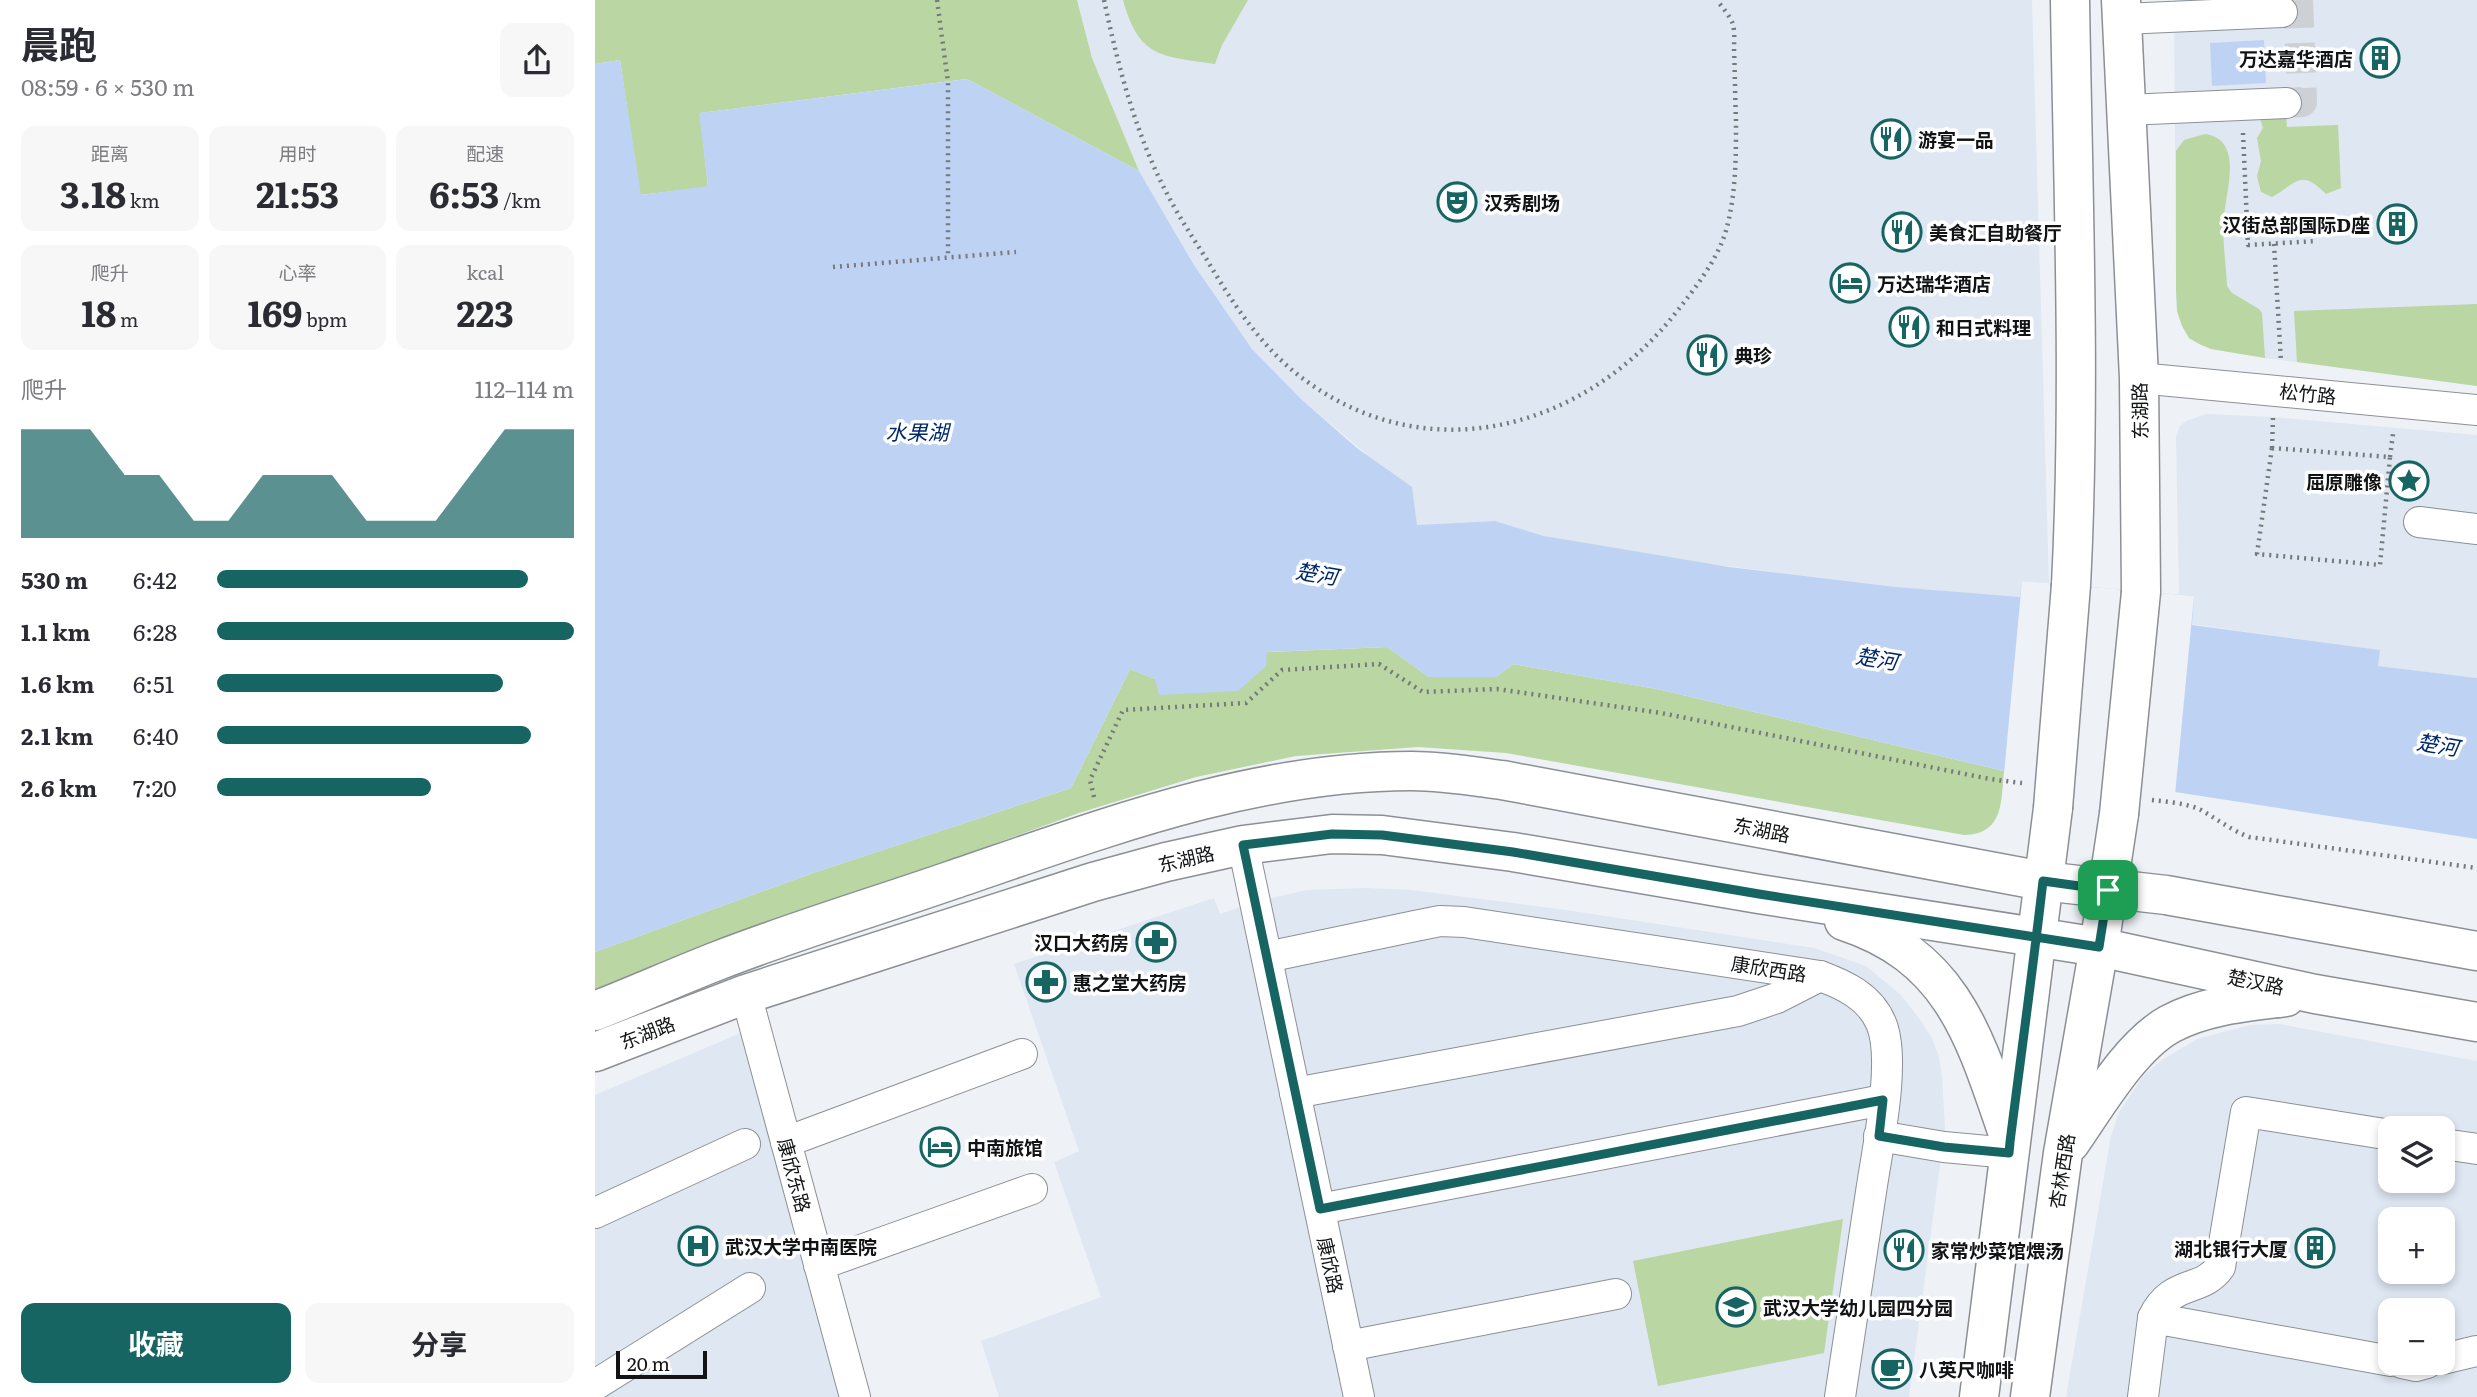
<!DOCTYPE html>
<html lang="zh">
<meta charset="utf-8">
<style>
:root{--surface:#fff;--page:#f7f7f7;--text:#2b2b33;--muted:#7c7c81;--accent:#176563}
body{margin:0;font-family:Literata,"Noto Sans SC",serif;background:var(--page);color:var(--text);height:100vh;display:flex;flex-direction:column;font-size:26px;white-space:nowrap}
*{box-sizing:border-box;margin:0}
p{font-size:23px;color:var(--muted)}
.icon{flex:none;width:38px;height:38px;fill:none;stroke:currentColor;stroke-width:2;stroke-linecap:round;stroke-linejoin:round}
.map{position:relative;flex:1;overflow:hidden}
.side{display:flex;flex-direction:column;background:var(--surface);width:595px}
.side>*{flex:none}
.controls{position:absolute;left:1783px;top:1116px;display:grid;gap:14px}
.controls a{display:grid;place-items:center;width:77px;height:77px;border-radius:14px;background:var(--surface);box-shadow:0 4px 10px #0003;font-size:35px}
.scale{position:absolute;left:21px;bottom:18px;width:91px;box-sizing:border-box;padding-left:7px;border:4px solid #111314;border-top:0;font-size:19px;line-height:24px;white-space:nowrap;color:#111314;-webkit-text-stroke:5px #fff;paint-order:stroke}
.pin{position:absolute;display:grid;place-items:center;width:60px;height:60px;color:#fff;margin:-30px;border-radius:14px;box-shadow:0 4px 10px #0006}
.round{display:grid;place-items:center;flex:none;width:74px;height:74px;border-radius:14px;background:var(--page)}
.overview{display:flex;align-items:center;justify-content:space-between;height:119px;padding:0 21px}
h1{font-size:38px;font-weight:700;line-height:52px}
.stats{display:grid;grid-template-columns:repeat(3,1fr);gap:10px;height:119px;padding:7px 21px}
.stats div{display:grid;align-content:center;border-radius:14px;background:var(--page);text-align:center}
.stats b{font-size:35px;font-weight:700}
.stats small{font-size:19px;font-weight:400}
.stats p{font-size:19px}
.chart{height:196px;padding:14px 21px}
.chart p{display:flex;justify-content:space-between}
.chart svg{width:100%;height:126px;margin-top:7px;fill:var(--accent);opacity:.7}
.button{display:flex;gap:14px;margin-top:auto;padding:14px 21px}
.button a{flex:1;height:80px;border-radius:14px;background:var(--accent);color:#fff;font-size:28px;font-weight:700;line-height:80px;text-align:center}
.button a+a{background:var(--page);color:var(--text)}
ul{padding:0 21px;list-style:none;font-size:23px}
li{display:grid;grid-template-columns:112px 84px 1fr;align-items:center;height:52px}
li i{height:18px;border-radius:9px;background:var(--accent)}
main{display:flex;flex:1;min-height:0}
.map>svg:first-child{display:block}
.built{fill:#dee7f2;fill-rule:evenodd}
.green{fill:#b9d6a3}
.water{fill:#bed3f3}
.pier{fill:#eef2f7}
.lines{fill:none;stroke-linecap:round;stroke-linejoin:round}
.minor-tunnel{stroke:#cdd1d5;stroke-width:30;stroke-dasharray:30 15;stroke-linecap:butt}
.minor-casing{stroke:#8c9094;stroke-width:32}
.major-casing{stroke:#8c9094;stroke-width:41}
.path{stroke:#76797b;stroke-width:4.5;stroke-dasharray:2 5;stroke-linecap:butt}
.minor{stroke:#fff;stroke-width:30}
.major{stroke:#fff;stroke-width:38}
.major-bridge-casing{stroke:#8c9094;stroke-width:41;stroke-linecap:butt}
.major-bridge{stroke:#fff;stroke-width:38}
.route-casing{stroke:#fff;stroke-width:14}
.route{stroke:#176563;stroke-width:9}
.labels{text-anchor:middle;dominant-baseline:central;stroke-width:7;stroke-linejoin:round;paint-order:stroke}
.poi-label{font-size:19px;font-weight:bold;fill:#111314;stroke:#fff;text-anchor:start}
.street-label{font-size:19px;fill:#111314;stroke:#fff}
.water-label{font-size:21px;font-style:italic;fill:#00296c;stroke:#fff}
</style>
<main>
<section class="side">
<div class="overview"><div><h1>晨跑</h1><p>08:59 · 6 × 530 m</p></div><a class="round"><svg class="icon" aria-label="share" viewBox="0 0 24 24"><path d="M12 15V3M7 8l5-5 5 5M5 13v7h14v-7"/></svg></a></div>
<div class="stats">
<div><p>距离</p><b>3.18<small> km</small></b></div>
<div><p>用时</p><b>21:53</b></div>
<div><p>配速</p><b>6:53<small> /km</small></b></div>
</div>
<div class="stats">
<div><p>爬升</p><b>18<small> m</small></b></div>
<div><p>心率</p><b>169<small> bpm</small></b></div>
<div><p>kcal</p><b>223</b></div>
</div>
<div class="chart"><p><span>爬升</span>112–114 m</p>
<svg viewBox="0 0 160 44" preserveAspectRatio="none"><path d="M0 44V6L10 6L20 6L30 22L40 22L50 38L60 38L70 22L80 22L90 22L100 38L110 38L120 38L130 22L140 6L150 6L160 6V44z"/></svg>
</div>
<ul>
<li><b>530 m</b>6:42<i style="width:87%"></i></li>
<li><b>1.1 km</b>6:28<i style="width:100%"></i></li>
<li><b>1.6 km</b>6:51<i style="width:80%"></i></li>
<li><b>2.1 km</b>6:40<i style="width:88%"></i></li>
<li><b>2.6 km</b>7:20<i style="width:60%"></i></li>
</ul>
<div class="button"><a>收藏</a><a>分享</a></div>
</section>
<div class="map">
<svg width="1882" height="1397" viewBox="0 0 1882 1397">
<rect width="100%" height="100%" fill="#eef2f7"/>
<!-- built -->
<g class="built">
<polygon points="482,0 1437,0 1454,583 1427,581 1425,598 1301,587 1075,559 949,536 900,521 822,525 781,462 706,399 657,349 599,265 544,171 497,58"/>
<polygon points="1579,0 1882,0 1882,386 1670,358 1616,349 1594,338 1584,319 1581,290"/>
<polygon points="1611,414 1678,417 1882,435 1882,678 1782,666 1784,650 1596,624 1599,597 1584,595 1581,437 1585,426 1591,421"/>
<polygon points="771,888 816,890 971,910 1219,948 1271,966 1306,995 1326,1021 1337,1038 1344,1057 1347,1077 1350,1128 1314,1397 404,1397 386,1341 506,1297 459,1162 484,1151 419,964 619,898 625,914 660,902 712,890"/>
<path d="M1685,1024l197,37v336h-411l45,-261 8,-24 25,-37 18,-15 35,-21 53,-14zM1796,1129h52v52h-52zM1796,1220h52v52h-52zM1796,1311h52v52h-52z"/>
<polygon points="148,1032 247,1397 0,1397 0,1095"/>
</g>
<!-- green -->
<g class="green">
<polygon points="0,0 482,0 497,58 544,171 372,79 105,113 113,187 45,195 25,60 0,64"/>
<path d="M528,0h125l-26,45 -7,19c-54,-8 -76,-6 -92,-64z"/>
<path d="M1691,114l1,13 51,-2 3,63 -15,6c-26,-27 -30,-10 -54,3l-11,-5 -4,-16 4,-15 -4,-23 6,-10 -3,-10z"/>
<path d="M1610,134c40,6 20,58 19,85 -2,22 2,45 3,67l5,7 27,16 3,4 3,45 -54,-9 -12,-5 -10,-6 -7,-12 -5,-15 -1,-21v-139l8,-11z"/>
<polygon points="1882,304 1882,386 1702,362 1699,311"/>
<path d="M792,647l42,30h67l17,-13 144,25 347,82c-3,31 0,63 -40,64l-458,-82 -88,-6 -122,9 -100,21 -117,36 -407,149 -77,34v-44l221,-80 255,-84 59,-119 25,10 112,-27z"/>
<polygon points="1248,1219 1229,1353 1063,1386 1038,1261"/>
</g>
<!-- water -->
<g class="water">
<polygon points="1669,40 1671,83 1617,86 1615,43"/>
<polygon points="25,60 46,195 113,186 104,113 372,79 544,171 599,265 657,349 706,399 762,448 817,487 822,525 900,521 949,536 1134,567 1301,587 1425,597 1427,581 1599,596 1597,625 1785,650 1783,666 1882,678 1882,839 1580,792 1409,771 1062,689 918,664 901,677 834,677 792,647 672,652 671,666 643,691 564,695 560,679 535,669 476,788 221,872 0,952 0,64"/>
</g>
<!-- pier -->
<polygon class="pier" points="1427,581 1599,596 1580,795 1409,774"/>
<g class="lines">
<!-- minor-tunnel -->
<polyline class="minor-tunnel" points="1691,103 1707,102 1703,0"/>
<!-- minor casing -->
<g class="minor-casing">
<g id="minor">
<polyline points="1527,19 1687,12"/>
<polyline points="1531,110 1691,103"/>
<polyline points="1544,378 1882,410"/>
<polyline points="1824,522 1882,529"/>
<polyline points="648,845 764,1397"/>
<path d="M672,957l148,-31 25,-5 24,1 356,54c25,9 50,21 61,47 16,37 -4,127 -10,169 -10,68 -21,137 -31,205"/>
<polyline points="151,994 260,1397"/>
<polyline points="700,1093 1143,1011 1182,998 1225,976"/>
<polyline points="1284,1136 1349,1147 1414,1153"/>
<polyline points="191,1142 427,1054"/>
<polyline points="1848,1144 1882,1149"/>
<polyline points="725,1209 1288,1100"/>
<polyline points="0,1213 150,1144"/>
<polyline points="224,1265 437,1189"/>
<path d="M1558,1318c18,-39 49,-25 67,-51l26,-155 145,23"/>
<polyline points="753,1346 1021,1294"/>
<polyline points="1848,1359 1881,1351"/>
<polyline points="1807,1363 1821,1366 1832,1363"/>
<polyline points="0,1385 155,1288"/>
<polyline points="1548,1397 1558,1318 1796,1361"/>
</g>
</g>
<!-- major casing -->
<g class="major-casing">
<g id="major">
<path d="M1475,0c3,195 11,391 1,585"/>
<polyline points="1526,0 1544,378 1546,592"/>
<path d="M1249,921c107,35 130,113 163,210"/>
<path d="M0,1011c41,-16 81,-34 122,-50 77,-30 157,-54 235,-81 150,-51 300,-109 460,-109 30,0 60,5 90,9l541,101 123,14 311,56"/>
<polyline points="0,1052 151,994 498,882 571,862 648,845 737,834 787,835 918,852 1164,894 1504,947 1720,994 1882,1022"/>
<path d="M1475,1143c26,-37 60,-97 100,-119 36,-19 77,-22 116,-27"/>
<polyline points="1384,1397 1458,808"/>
<polyline points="1435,1397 1468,1153 1504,947 1524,814"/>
</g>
</g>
<!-- path -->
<g class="path">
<polyline points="342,0 353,82 353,257"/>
<path d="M509,0c15,70 33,140 68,203 11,20 23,38 35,57 26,44 58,93 102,123 126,89 279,43 369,-73 18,-23 38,-49 47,-76 11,-36 11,-77 11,-113 -1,-24 -1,-48 -2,-72 0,-7 1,-17 -1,-24 -2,-8 -11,-18 -16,-25"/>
<polyline points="1705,55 1741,54"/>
<polyline points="1648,133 1653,245 1722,241"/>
<polyline points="1679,244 1686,361"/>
<polyline points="238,267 421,252"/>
<polygon points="1677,448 1795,457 1785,565 1662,554"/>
<polyline points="1677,448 1678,418"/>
<polyline points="1795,457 1798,434"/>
<polyline points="499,797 495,780 528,710 651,703 687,670 784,664 828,692 902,689 1066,713 1395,779 1427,783"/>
<path d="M1557,800c16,2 34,3 49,10 16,9 30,20 48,27l228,31"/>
</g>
<!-- minor -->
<use href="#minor" class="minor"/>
<!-- major -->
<use href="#major" class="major"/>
<!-- major-bridge casing -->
<g class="major-bridge-casing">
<g id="major-bridge">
<polyline points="1458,808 1476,585"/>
<polyline points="1524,814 1546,592"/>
</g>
</g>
<!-- major-bridge -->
<use href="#major-bridge" class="major-bridge"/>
</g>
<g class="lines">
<!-- route casing -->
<g class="route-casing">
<path id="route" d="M1513,890l-65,-9c-10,87 -22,174 -33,261l-1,11 -65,-6 -65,-11 4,-36 -563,109 -77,-364 89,-11 50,1 131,17 246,42 340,53 9,-57"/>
</g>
<!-- route -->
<use href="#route" class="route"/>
</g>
<!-- icons -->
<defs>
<g id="building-ring" transform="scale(2.0125)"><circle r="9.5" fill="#fff" stroke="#176563" stroke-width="1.5"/><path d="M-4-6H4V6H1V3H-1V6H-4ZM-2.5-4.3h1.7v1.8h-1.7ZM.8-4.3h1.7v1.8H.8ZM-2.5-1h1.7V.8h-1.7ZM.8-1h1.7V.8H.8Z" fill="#176563"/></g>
<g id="restaurant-ring" transform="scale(2.0125)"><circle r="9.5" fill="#fff" stroke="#176563" stroke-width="1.5"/><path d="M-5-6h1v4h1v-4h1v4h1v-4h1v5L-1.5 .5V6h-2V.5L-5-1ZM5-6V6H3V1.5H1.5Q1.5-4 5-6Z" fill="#176563"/></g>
<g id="theatre-ring" transform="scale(2.0125)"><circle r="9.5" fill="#fff" stroke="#176563" stroke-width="1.5"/><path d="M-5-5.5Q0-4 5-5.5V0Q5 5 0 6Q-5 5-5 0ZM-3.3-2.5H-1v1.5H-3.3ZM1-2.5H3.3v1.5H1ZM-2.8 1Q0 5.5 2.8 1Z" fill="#176563"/></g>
<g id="hotel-ring" transform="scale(2.0125)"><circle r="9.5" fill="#fff" stroke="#176563" stroke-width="1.5"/><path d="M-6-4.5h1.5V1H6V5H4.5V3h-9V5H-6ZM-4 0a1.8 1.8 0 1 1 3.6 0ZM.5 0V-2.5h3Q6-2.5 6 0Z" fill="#176563"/></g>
<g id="sight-ring" transform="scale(2.0125)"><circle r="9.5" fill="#fff" stroke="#176563" stroke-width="1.5"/><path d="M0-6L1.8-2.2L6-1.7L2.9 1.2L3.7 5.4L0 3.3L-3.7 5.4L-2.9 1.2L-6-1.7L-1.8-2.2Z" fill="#176563"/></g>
<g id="pharmacy-ring" transform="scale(2.0125)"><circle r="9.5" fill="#fff" stroke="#176563" stroke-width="1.5"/><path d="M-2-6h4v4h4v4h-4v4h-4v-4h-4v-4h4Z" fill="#176563"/></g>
<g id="hospital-ring" transform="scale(2.0125)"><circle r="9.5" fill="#fff" stroke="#176563" stroke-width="1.5"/><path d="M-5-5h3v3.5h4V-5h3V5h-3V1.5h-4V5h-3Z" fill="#176563"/></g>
<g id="school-ring" transform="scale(2.0125)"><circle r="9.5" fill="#fff" stroke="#176563" stroke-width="1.5"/><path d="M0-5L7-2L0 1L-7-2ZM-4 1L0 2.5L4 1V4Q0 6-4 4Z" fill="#176563"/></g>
<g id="cafe-ring" transform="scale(2.0125)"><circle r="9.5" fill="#fff" stroke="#176563" stroke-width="1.5"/><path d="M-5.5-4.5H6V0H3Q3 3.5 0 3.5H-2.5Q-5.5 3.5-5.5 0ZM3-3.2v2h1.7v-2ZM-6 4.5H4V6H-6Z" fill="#176563"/></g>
</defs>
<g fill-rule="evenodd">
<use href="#building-ring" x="1785" y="58"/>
<use href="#restaurant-ring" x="1296" y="139"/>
<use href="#theatre-ring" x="862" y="202"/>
<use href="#building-ring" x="1802" y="224"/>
<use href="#restaurant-ring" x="1307" y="232"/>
<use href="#hotel-ring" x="1255" y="283"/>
<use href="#restaurant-ring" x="1314" y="327"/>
<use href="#restaurant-ring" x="1112" y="355"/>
<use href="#sight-ring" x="1814" y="481"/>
<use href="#pharmacy-ring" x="561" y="942"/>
<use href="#pharmacy-ring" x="451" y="982"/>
<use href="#hotel-ring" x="345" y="1147"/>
<use href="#hospital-ring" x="103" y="1246"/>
<use href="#building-ring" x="1720" y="1248"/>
<use href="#restaurant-ring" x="1309" y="1250"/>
<use href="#school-ring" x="1141" y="1307"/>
<use href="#cafe-ring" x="1297" y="1369"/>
</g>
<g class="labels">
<!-- poi labels -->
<g class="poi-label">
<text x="1758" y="58" text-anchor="end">万达嘉华酒店</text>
<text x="1323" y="139">游宴一品</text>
<text x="889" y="202">汉秀剧场</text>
<text x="1775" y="224" text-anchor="end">汉街总部国际D座</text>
<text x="1334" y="232">美食汇自助餐厅</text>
<text x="1282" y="283">万达瑞华酒店</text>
<text x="1341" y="327">和日式料理</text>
<text x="1139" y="355">典珍</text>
<text x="1787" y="481" text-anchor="end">屈原雕像</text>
<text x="534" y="942" text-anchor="end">汉口大药房</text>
<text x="478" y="982">惠之堂大药房</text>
<text x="372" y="1147">中南旅馆</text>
<text x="130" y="1246">武汉大学中南医院</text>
<text x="1693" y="1248" text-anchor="end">湖北银行大厦</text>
<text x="1336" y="1250">家常炒菜馆煨汤</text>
<text x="1168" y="1307">武汉大学幼儿园四分园</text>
<text x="1324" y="1369">八英尺咖啡</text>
</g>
<!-- street labels -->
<g class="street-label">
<text transform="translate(1713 393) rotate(6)">松竹路</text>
<text transform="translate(1544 411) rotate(-91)">东湖路</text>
<text transform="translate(1167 829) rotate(11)">东湖路</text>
<text transform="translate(591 858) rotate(-13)">东湖路</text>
<text transform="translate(1174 968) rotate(9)">康欣西路</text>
<text transform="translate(1661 981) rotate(12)">楚汉路</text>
<text transform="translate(52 1032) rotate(-21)">东湖路</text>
<text transform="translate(1466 1171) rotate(-81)">杏林西路</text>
<text transform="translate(200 1175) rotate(75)">康欣东路</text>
<text transform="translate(736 1265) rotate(78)">康欣路</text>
</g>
<!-- water labels -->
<g class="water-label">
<text x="322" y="430">水果湖</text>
<text transform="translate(722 572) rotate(9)">楚河</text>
<text transform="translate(1282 657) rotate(9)">楚河</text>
<text transform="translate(1843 743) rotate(9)">楚河</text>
</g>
</g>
</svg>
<div class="controls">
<a><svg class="icon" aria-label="layers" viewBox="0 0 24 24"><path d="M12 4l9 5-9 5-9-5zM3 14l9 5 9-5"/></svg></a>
<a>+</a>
<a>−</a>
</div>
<div class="scale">20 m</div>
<div class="pin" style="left:1513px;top:890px;background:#1e9e55"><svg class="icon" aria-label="arrive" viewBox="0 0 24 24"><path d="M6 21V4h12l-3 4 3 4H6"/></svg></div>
</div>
</main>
